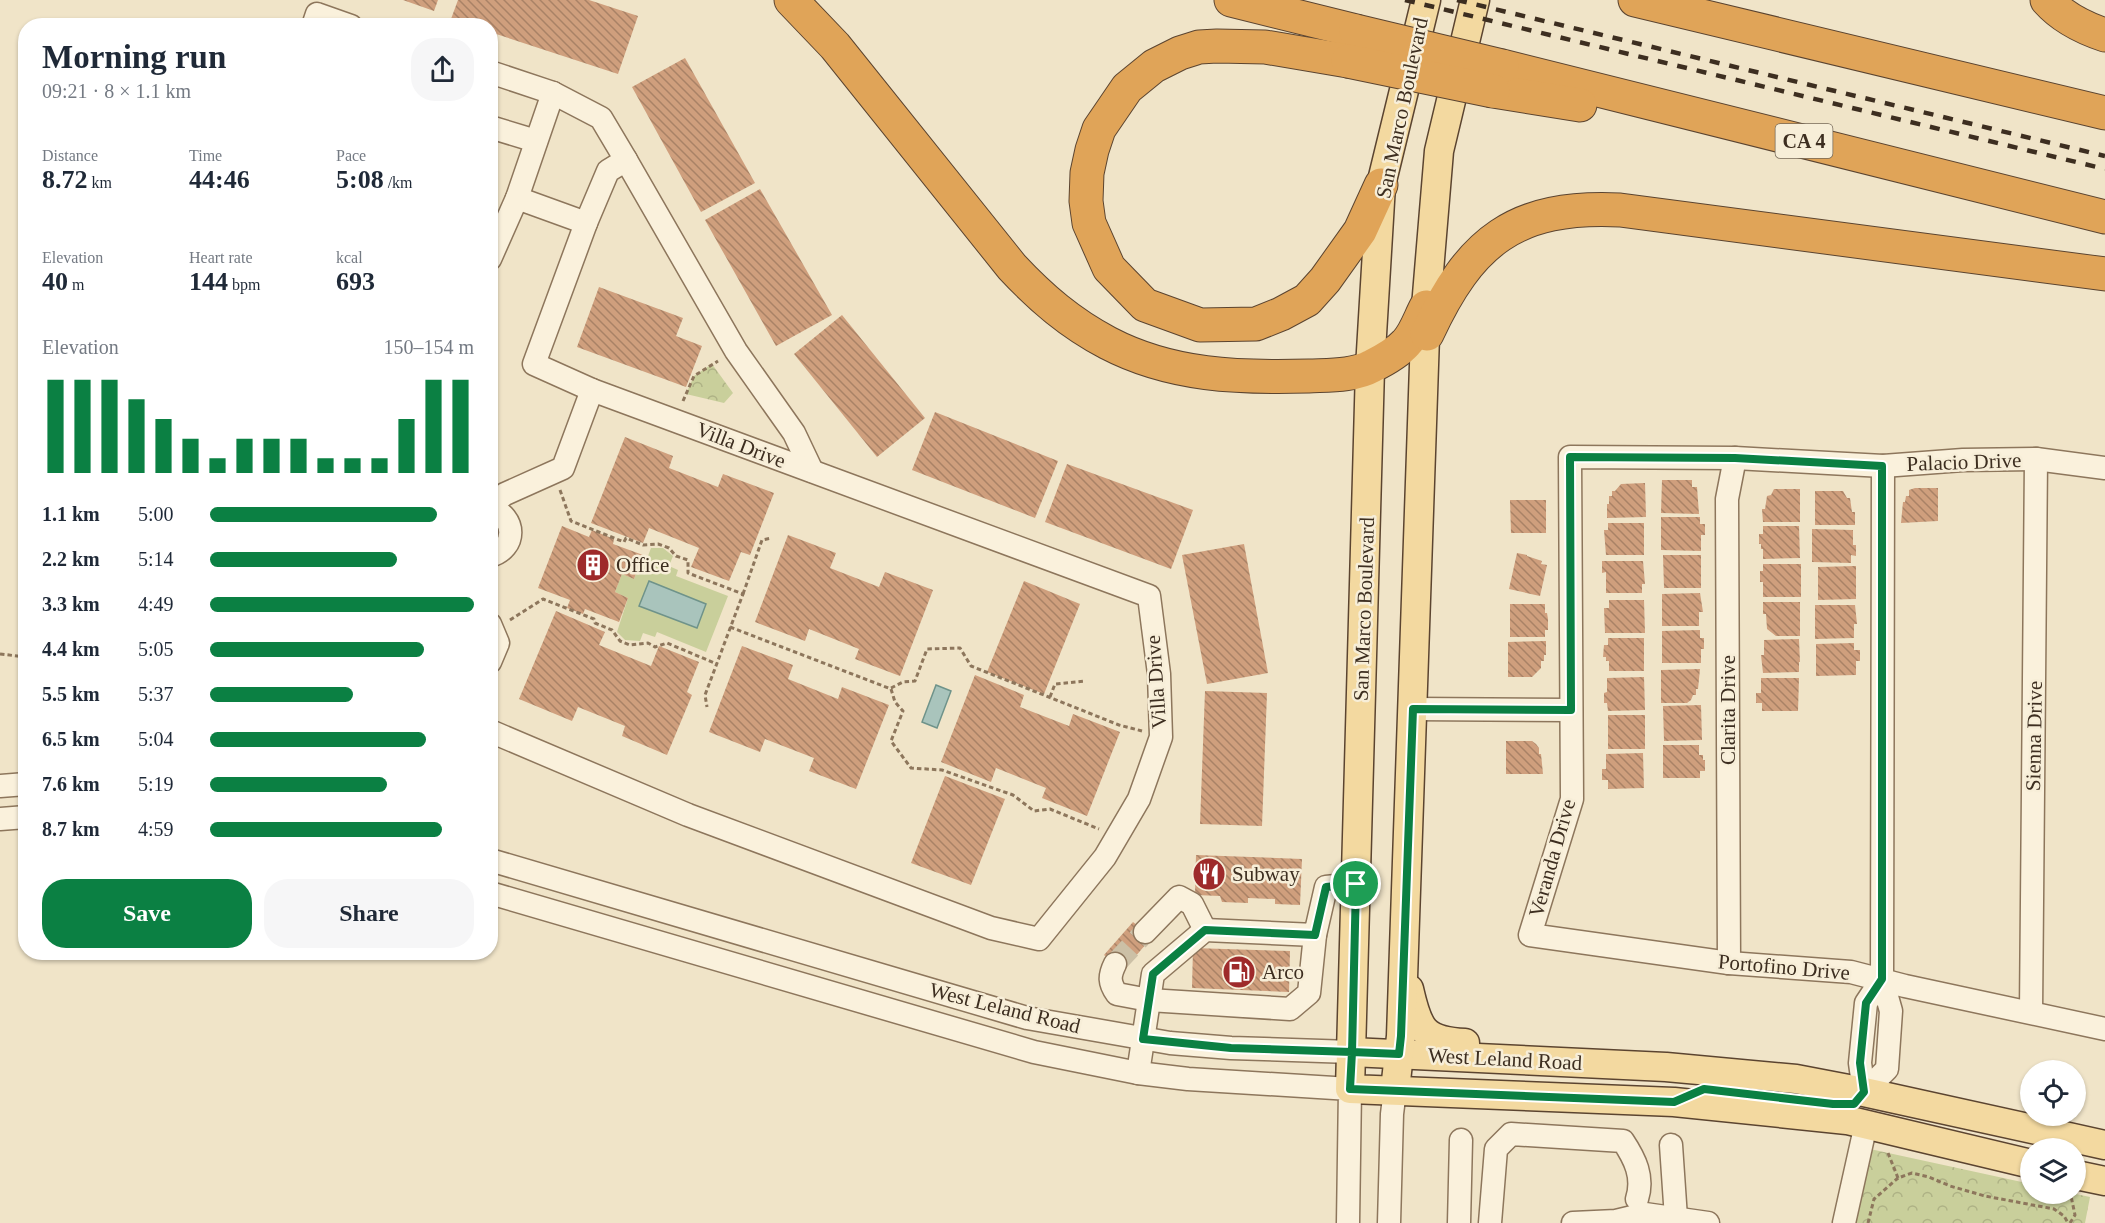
<!DOCTYPE html>
<meta charset="utf-8">
<style>
:root{--surface:#fff;--page:#f6f6f7;--text:#1f2937;--muted:#747a83;--accent:#0b8043}
body{margin:0;font-family:"Times New Roman",serif;background:var(--page);color:var(--text);height:100vh;display:flex;flex-direction:column;font-size:22px;white-space:nowrap}
*{box-sizing:border-box;margin:0}
p{font-size:20px;color:var(--muted)}
.icon{flex:none;width:33px;height:33px;fill:none;stroke:currentColor;stroke-width:2;stroke-linecap:round;stroke-linejoin:round}
.map{position:relative;flex:1;overflow:hidden}
.details{position:absolute;left:18px;top:18px;width:480px;height:942px;display:flex;flex-direction:column;background:var(--surface);border-radius:24px;box-shadow:0 2px 4px #0004}
.details>*{flex:none}
.fabs{position:absolute;left:2020px;top:1060px;display:grid;gap:12px}
.fabs a{display:grid;place-items:center;width:66px;height:66px;border-radius:50%;background:var(--surface);box-shadow:0 2px 4px #0004;font-size:30px}
.pin{position:absolute;display:grid;place-items:center;width:51px;height:51px;color:#fff;margin:-26px;border:3px solid #fff;border-radius:50%;box-shadow:0 2px 6px #0007}
.round{display:grid;place-items:center;flex:none;width:63px;height:63px;border-radius:24px;background:var(--page)}
.headline{display:flex;align-items:center;justify-content:space-between;height:102px;padding:0 24px}
h1{font-size:33px;font-weight:600;line-height:45px}
.metrics{display:grid;grid-template-columns:repeat(3,1fr);gap:9px;height:102px;padding:6px 24px}
.metrics div{display:grid;align-content:center}
.metrics b{font-size:26px;font-weight:600}
.metrics small{font-size:16px;font-weight:400}
.metrics p{font-size:16px}
.chart{height:168px;padding:12px 24px}
.chart p{display:flex;justify-content:space-between}
.chart svg{width:100%;height:108px;margin-top:6px;stroke:var(--accent);stroke-width:6}
.button{display:flex;gap:12px;margin-top:auto;padding:12px 24px}
.button a{flex:1;height:69px;border-radius:24px;background:var(--accent);color:#fff;font-size:24px;font-weight:600;line-height:69px;text-align:center}
.button a+a{background:var(--page);color:var(--text)}
ul{padding:0 24px;list-style:none;font-size:20px}
li{display:grid;grid-template-columns:96px 72px 1fr;align-items:center;height:45px}
li i{height:15px;border-radius:8px;background:var(--accent)}
.map>svg:first-child{display:block}
.grass{fill:#c9cf9b}
.forest{fill:url(#forest-crowns)}
.water{fill:#a9c4bc;stroke:#6f938a;stroke-width:1.5}
.building{fill:url(#building-back-hatch)}
.lines{fill:none;stroke-linecap:round;stroke-linejoin:round}
.minor-tunnel{stroke:#ccc0a6;stroke-width:22;stroke-dasharray:22 11;stroke-linecap:butt}
.minor-casing{stroke:#8d765c;stroke-width:25}
.major-casing{stroke:#5b4430;stroke-width:31}
.highway-casing{stroke:#5b4430;stroke-width:35}
.path{stroke:#8d765c;stroke-width:3;stroke-dasharray:4.5 3;stroke-linecap:butt}
.minor{stroke:#faf1dc;stroke-width:22}
.major{stroke:#f3d9a0;stroke-width:28}
.highway{stroke:#e0a458;stroke-width:33}
.rail{stroke:#3d2e20;stroke-width:4.5;stroke-dasharray:10 10;stroke-linecap:butt}
.highway-bridge-casing{stroke:#5b4430;stroke-width:35;stroke-linecap:butt}
.highway-bridge{stroke:#e0a458;stroke-width:33}
.route-casing{stroke:#fff;stroke-width:12}
.route{stroke:#0b8043;stroke-width:8}
.labels{text-anchor:middle;dominant-baseline:central;stroke-width:5;stroke-linejoin:round;paint-order:stroke}
.shield{fill:#f7eed8;stroke:#756857;stroke-width:1.5}
.shield-label{font-size:20px;font-weight:bold;fill:#3d2e20}
.street-label{font-size:21px;fill:#3d2e20;stroke:#f7eed8}
.poi-label{font-size:21px;fill:#3d2e20;stroke:#f7eed8;text-anchor:start}
</style>
<div class="map">
<svg width="2105" height="1223" viewBox="0 0 2105 1223">
<defs>
<pattern id="forest-crowns" width="20" height="18" patternUnits="userSpaceOnUse" patternTransform="scale(1.5)"><rect width="20" height="18" fill="#c9cf9b"/><path d="M2 6a3 3 0 1 1 6 0M12 15a3 3 0 1 1 6 0" fill="none" stroke="#aeb285"/></pattern>
<pattern id="building-back-hatch" width="6" height="6" patternUnits="userSpaceOnUse" patternTransform="scale(1.5)"><rect width="6" height="6" fill="#cf9f7d"/><path d="M-1 5l2 2M0 0l6 6M5-1l2 2" fill="none" stroke="#a98266"/></pattern>
</defs>
<rect width="100%" height="100%" fill="#f0e4c8"/>
<!-- grass -->
<polygon class="grass" points="651,548 663,548 673,556 669,566 678,570 676,576 728,596 706,652 657,632 655,637 643,633 640,641 625,640 617,632 628,598 615,592 622,574 634,579 643,555 648,556"/>
<!-- forest -->
<g class="forest">
<polygon points="712,364 733,393 724,403 686,394 694,376"/>
<polygon points="1870,1149 2031,1184 2031,1194 2076,1194 2090,1197 2085,1223 1855,1223"/>
</g>
<!-- water -->
<g class="water">
<polygon points="649,581 706,604 697,628 639,606"/>
<polygon points="936,685 951,691 937,728 922,722"/>
</g>
<!-- building -->
<g class="building">
<polygon points="403,0 438,0 434,11"/>
<polygon points="458,0 589,0 638,16 618,74 490,32 490,26 471,26 451,19"/>
<polygon points="685,58 755,183 701,212 632,87"/>
<polygon points="760,189 832,315 776,346 705,220"/>
<polygon points="599,287 683,318 676,336 702,346 686,387 577,347"/>
<polygon points="842,315 925,418 877,457 794,354"/>
<polygon points="935,412 1058,461 1035,518 912,470"/>
<polygon points="625,437 673,456 669,468 718,487 723,474 774,493 750,555 741,552 729,581 691,567 699,548 649,528 643,543 591,523"/>
<polygon points="1067,464 1193,510 1171,569 1045,522"/>
<polygon points="1662,480 1692,480 1692,487 1697,487 1699,514 1661,513"/>
<polygon points="1645,483 1646,517 1607,518 1607,504 1609,504 1609,496 1612,496 1612,491 1615,491 1621,484"/>
<polygon points="1915,488 1938,488 1938,521 1901,523 1903,502 1905,502 1906,496 1909,496 1909,490"/>
<polygon points="1774,489 1800,489 1800,522 1763,522 1762,509 1765,509 1767,496 1771,495"/>
<polygon points="1815,491 1843,491 1847,498 1850,498 1852,512 1855,512 1855,525 1815,525"/>
<polygon points="1510,500 1546,500 1546,533 1511,533"/>
<polygon points="1661,517 1700,517 1700,524 1705,524 1705,535 1701,535 1701,551 1661,550"/>
<polygon points="1608,523 1644,523 1644,555 1606,555 1604,530 1608,530"/>
<polygon points="562,526 589,537 592,530 614,539 613,544 643,555 634,579 622,574 615,592 628,598 619,622 585,609 583,614 567,608 570,600 538,588"/>
<polygon points="1763,526 1799,526 1800,558 1763,559 1763,549 1761,549 1761,544 1759,544 1759,534 1763,534"/>
<polygon points="1812,529 1853,530 1853,545 1856,545 1856,556 1851,555 1851,563 1812,562"/>
<polygon points="788,535 836,553 830,568 879,587 885,572 933,590 900,676 855,659 859,649 809,629 805,641 755,622"/>
<polygon points="1244,544 1268,673 1207,684 1182,555"/>
<polygon points="1517,553 1527,555 1527,556 1542,561 1541,564 1547,565 1540,596 1509,589"/>
<polygon points="1663,555 1701,555 1701,588 1664,588"/>
<polygon points="1602,561 1643,561 1645,584 1642,584 1642,593 1606,593 1606,572 1602,573"/>
<polygon points="1763,564 1801,564 1801,597 1763,597 1763,582 1760,582 1760,571 1763,571"/>
<polygon points="1856,566 1856,599 1818,600 1818,567"/>
<polygon points="1024,581 1080,604 1044,694 987,672"/>
<polygon points="1700,593 1703,612 1699,612 1699,626 1662,626 1662,594"/>
<polygon points="1609,600 1644,600 1645,633 1605,633 1604,608 1609,608"/>
<polygon points="1763,602 1800,602 1800,636 1776,636 1767,629 1766,614 1763,614"/>
<polygon points="1510,604 1545,604 1545,613 1547,613 1548,619 1548,630 1545,630 1545,637 1510,637"/>
<polygon points="1815,605 1855,605 1857,624 1854,624 1854,638 1815,639"/>
<polygon points="556,611 605,632 599,645 651,666 659,646 699,662 687,692 692,695 667,755 622,736 625,726 578,707 572,721 519,699"/>
<polygon points="1700,630 1700,638 1704,638 1704,649 1701,649 1701,663 1662,663 1662,631"/>
<polygon points="1608,638 1644,638 1644,671 1609,671 1609,661 1606,661 1606,657 1603,657 1604,645 1608,645"/>
<polygon points="1799,639 1800,662 1799,662 1799,672 1763,673 1761,655 1764,655 1764,640"/>
<polygon points="1546,641 1546,655 1544,655 1544,661 1541,661 1541,668 1532,677 1508,677 1508,642"/>
<polygon points="1854,643 1854,650 1860,650 1860,661 1856,661 1856,675 1816,676 1816,644"/>
<polygon points="742,646 793,665 788,679 838,699 842,687 889,705 856,789 809,771 814,758 765,739 760,752 709,732"/>
<polygon points="1700,669 1698,689 1696,689 1696,695 1693,695 1691,700 1687,703 1661,703 1661,670"/>
<polygon points="975,675 1024,695 1020,707 1069,726 1073,714 1120,732 1087,816 1042,798 1046,788 996,768 991,782 941,762"/>
<polygon points="1644,677 1645,710 1608,711 1607,703 1604,703 1604,693 1607,692 1607,678"/>
<polygon points="1761,678 1799,678 1798,711 1762,711 1762,703 1756,703 1756,693 1761,693"/>
<polygon points="1205,691 1267,693 1262,826 1200,824"/>
<polygon points="1701,705 1702,740 1664,741 1663,706"/>
<rect x="1608" y="715" width="37" height="34"/>
<polygon points="1506,741 1532,741 1536,744 1539,748 1539,754 1541,754 1543,774 1506,774"/>
<polygon points="1663,745 1699,745 1699,755 1703,755 1703,760 1705,760 1705,771 1700,771 1700,778 1663,778"/>
<polygon points="1643,753 1644,788 1608,789 1608,780 1602,780 1602,769 1606,769 1606,754"/>
<polygon points="945,776 1005,799 971,885 911,863"/>
<polygon points="1196,855 1302,859 1300,905 1275,904 1275,899 1248,898 1248,903 1222,902 1220,896 1195,895"/>
<polygon points="1133,922 1152,937 1123,971 1104,955"/>
<polygon points="1193,948 1290,951 1289,992 1192,988"/>
</g>
<g class="lines">
<!-- minor-tunnel -->
<polyline class="minor-tunnel" points="1115,964 1145,932"/>
<!-- minor casing -->
<g class="minor-casing">
<g id="minor">
<polyline points="313,26 317,14 351,26"/>
<polyline points="490,72 553,93 601,118 626,160"/>
<polyline points="490,127 536,141"/>
<polyline points="517,198 586,223"/>
<polyline points="490,259 517,198 553,93"/>
<polyline points="592,390 534,364 586,223 608,171 626,160 736,351 794,433 812,471"/>
<polyline points="2105,468 2036,459 1963,460 1883,466 1735,458 1570,457 1572,799 1530,935 1729,963 1851,972 1905,986 2105,1029"/>
<polyline points="490,505 505,494 563,468 592,390 1149,596 1159,674 1161,737 1139,799 1105,857 1039,939 991,928 688,815 490,731"/>
<path d="M490,508c27,9 27,40 0,48"/>
<polyline points="490,624 498,643 490,662"/>
<polyline points="1413,709 1571,710"/>
<polyline points="0,786 26,784"/>
<polyline points="0,819 26,817"/>
<polyline points="490,860 1027,1018 1170,1043 1231,1048 1351,1052"/>
<polyline points="490,893 1034,1052 1138,1073 1188,1079 1350,1089 1348,1223"/>
<polyline points="1145,932 1179,897 1192,904 1205,930"/>
<polyline points="1729,963 1727,499 1735,458"/>
<path d="M1115,964c-6,12 -6,19 2,30l32,6 141,9 19,-16 6,-58"/>
<polyline points="2031,1012 2036,459"/>
<polyline points="1138,1073 1153,974 1205,930 1315,935 1326,887 1356,884"/>
<polyline points="1864,1092 1887,1069 1891,1011 1882,979 1883,466"/>
<polyline points="1864,1092 1860,1063 1866,1003 1882,979"/>
<polyline points="1671,1145 1676,1218"/>
<polyline points="1389,1223 1392,1114 1395,1090"/>
<polyline points="1459,1223 1461,1140"/>
<path d="M1490,1223l6,-74 15,-15 112,7c12,18 21,36 14,58"/>
<polyline points="1573,1223 1616,1221 1645,1214 1708,1223"/>
<polyline points="1844,1223 1866,1124"/>
</g>
</g>
<!-- major casing -->
<g class="major-casing">
<g id="major">
<polyline points="1426,0 1381,185 1370,368 1350,1089 1674,1102 1847,1120 2031,1164"/>
<path d="M1409,989c9,40 14,52 56,54"/>
<polyline points="1351,1052 1666,1067 1796,1079 1864,1092 2105,1145"/>
<polyline points="1395,1090 1401,1036 1426,307 1439,151 1475,0"/>
<polyline points="2076,1175 2105,1181"/>
</g>
</g>
<!-- highway casing -->
<g class="highway-casing">
<g id="highway">
<path d="M791,0l44,46 177,221c29,31 58,56 96,76 63,33 131,35 201,33 20,-1 45,0 63,-10 10,-5 26,-14 34,-23 9,-9 14,-25 20,-36"/>
<polyline points="1231,0 1356,31"/>
<polyline points="1635,0 2105,113"/>
<path d="M2047,0c15,17 37,28 58,35"/>
<polyline points="1348,61 1265,47 1217,46 1199,47 1180,53 1154,66 1127,88 1099,129 1092,150 1087,173 1086,201 1089,223 1109,268 1145,305 1200,325 1256,324 1281,314 1307,300 1325,280 1360,231 1381,185"/>
<polyline points="1502,66 2105,217"/>
<polyline points="1493,91 1580,105"/>
<path d="M1427,334c43,-93 88,-129 193,-124l485,64"/>
</g>
</g>
<!-- path -->
<g class="path">
<polyline points="683,401 694,376 718,361"/>
<polyline points="560,490 571,521 624,542 626,538 643,545 658,544 669,548 676,556 688,560 688,573 743,594 705,695 707,707"/>
<polyline points="743,594 762,540 772,538"/>
<polyline points="510,620 543,599 594,619 595,623 612,630 620,641 630,645 648,643 655,647 667,643 717,664"/>
<polyline points="730,627 891,689 895,702 903,711 891,741 911,768 942,770 1013,795 1034,811 1050,809 1099,829"/>
<polyline points="0,654 26,657"/>
<polyline points="891,688 903,682 915,681 927,649 960,648 971,666 1119,725 1142,731"/>
<polyline points="1050,697 1055,684 1085,681"/>
<polyline points="1888,1153 1898,1178 1912,1173 1929,1177 1950,1186 1985,1196 2054,1209 2064,1216 2068,1223"/>
<polyline points="1868,1223 1874,1199 1898,1178"/>
<polyline points="2070,1223 2075,1215 2071,1196"/>
</g>
<!-- minor -->
<use href="#minor" class="minor"/>
<!-- major -->
<use href="#major" class="major"/>
<!-- highway -->
<use href="#highway" class="highway"/>
<!-- rail -->
<g class="rail">
<polyline points="1405,0 2105,169"/>
<polyline points="1457,0 2105,156"/>
</g>
<!-- highway-bridge casing -->
<g class="highway-bridge-casing">
<g id="highway-bridge">
<polyline points="1356,31 1502,66"/>
<polyline points="1348,61 1493,91"/>
</g>
</g>
<!-- highway-bridge -->
<use href="#highway-bridge" class="highway-bridge"/>
</g>
<g class="lines">
<!-- route casing -->
<g class="route-casing">
<polyline id="route" points="1356,884 1326,887 1315,935 1205,930 1153,974 1143,1039 1231,1048 1352,1052 1350,1089 1674,1102 1704,1089 1833,1104 1854,1104 1864,1092 1860,1063 1866,1003 1882,979 1882,466 1735,458 1570,457 1571,710 1413,709 1401,1036 1399,1054 1352,1052 1356,884"/>
</g>
<!-- route -->
<use href="#route" class="route"/>
</g>
<!-- icons -->
<defs>
<g id="building-disc" transform="scale(1.725)"><circle r="9.5" fill="#9e2a2b" stroke="#f7eed8"/><path d="M-4-6H4V6H1V3H-1V6H-4ZM-2.5-4.3h1.7v1.8h-1.7ZM.8-4.3h1.7v1.8H.8ZM-2.5-1h1.7V.8h-1.7ZM.8-1h1.7V.8H.8Z" fill="#fff"/></g>
<g id="restaurant-disc" transform="scale(1.725)"><circle r="9.5" fill="#9e2a2b" stroke="#f7eed8"/><path d="M-5-6h1v4h1v-4h1v4h1v-4h1v5L-1.5 .5V6h-2V.5L-5-1ZM5-6V6H3V1.5H1.5Q1.5-4 5-6Z" fill="#fff"/></g>
<g id="fuel-disc" transform="scale(1.725)"><circle r="9.5" fill="#9e2a2b" stroke="#f7eed8"/><path d="M-5.5-6h7V0h2V4h1.3V-2.5L3-4.5l.8-.8L6-3V5H2.5V1h-1V6h-7ZM-4.2-4.7v3.2H.2V-4.7Z" fill="#fff"/></g>
</defs>
<g fill-rule="evenodd">
<use href="#building-disc" x="593" y="565"/>
<use href="#restaurant-disc" x="1209" y="874"/>
<use href="#fuel-disc" x="1239" y="972"/>
</g>
<g class="labels">
<!-- shield labels -->
<rect class="shield" x="1775.5" y="124" width="57" height="34" rx="4.5"/>
<g class="shield-label">
<text x="1804" y="141">CA 4</text>
</g>
<!-- street labels -->
<g class="street-label">
<text transform="translate(1402 108) rotate(-78)">San Marco Boulevard</text>
<text transform="translate(741 445) rotate(21)">Villa Drive</text>
<text transform="translate(1964 462) rotate(-2)">Palacio Drive</text>
<text transform="translate(1364 609) rotate(-88)">San Marco Boulevard</text>
<text transform="translate(1156 682) rotate(-94)">Villa Drive</text>
<text transform="translate(1728 710) rotate(-90)">Clarita Drive</text>
<text transform="translate(2034 736) rotate(-89)">Sienna Drive</text>
<text transform="translate(1552 858) rotate(-74)">Veranda Drive</text>
<text transform="translate(1784 967) rotate(5)">Portofino Drive</text>
<text transform="translate(1005 1008) rotate(14)">West Leland Road</text>
<text transform="translate(1505 1059) rotate(3)">West Leland Road</text>
</g>
<!-- poi labels -->
<g class="poi-label">
<text x="616" y="565">Office</text>
<text x="1232" y="874">Subway</text>
<text x="1262" y="972">Arco</text>
</g>
</g>
</svg>
<div class="fabs">
<a><svg class="icon" aria-label="locate" viewBox="0 0 24 24"><circle cx="12" cy="12" r="6"/><path d="M12 2v4M12 18v4M2 12h4M18 12h4"/></svg></a>
<a><svg class="icon" aria-label="layers" viewBox="0 0 24 24"><path d="M12 4l9 5-9 5-9-5zM3 14l9 5 9-5"/></svg></a>
</div>
<div class="pin" style="left:1356px;top:884px;background:#1e9e55"><svg class="icon" aria-label="arrive" viewBox="0 0 24 24"><path d="M6 21V4h12l-3 4 3 4H6"/></svg></div>
<section class="details">
<div class="headline"><div><h1>Morning run</h1><p>09:21 · 8 × 1.1 km</p></div><a class="round"><svg class="icon" aria-label="share" viewBox="0 0 24 24"><path d="M12 15V3M7 8l5-5 5 5M5 13v7h14v-7"/></svg></a></div>
<div class="metrics">
<div><p>Distance</p><b>8.72<small> km</small></b></div>
<div><p>Time</p><b>44:46</b></div>
<div><p>Pace</p><b>5:08<small> /km</small></b></div>
</div>
<div class="metrics">
<div><p>Elevation</p><b>40<small> m</small></b></div>
<div><p>Heart rate</p><b>144<small> bpm</small></b></div>
<div><p>kcal</p><b>693</b></div>
</div>
<div class="chart"><p><span>Elevation</span>150–154 m</p>
<svg viewBox="0 0 160 44" preserveAspectRatio="none"><path d="M5 44V6M15 44V6M25 44V6M35 44V14M45 44V22M55 44V30M65 44V38M75 44V30M85 44V30M95 44V30M105 44V38M115 44V38M125 44V38M135 44V22M145 44V6M155 44V6"/></svg>
</div>
<ul>
<li><b>1.1 km</b>5:00<i style="width:86%"></i></li>
<li><b>2.2 km</b>5:14<i style="width:71%"></i></li>
<li><b>3.3 km</b>4:49<i style="width:100%"></i></li>
<li><b>4.4 km</b>5:05<i style="width:81%"></i></li>
<li><b>5.5 km</b>5:37<i style="width:54%"></i></li>
<li><b>6.5 km</b>5:04<i style="width:82%"></i></li>
<li><b>7.6 km</b>5:19<i style="width:67%"></i></li>
<li><b>8.7 km</b>4:59<i style="width:88%"></i></li>
</ul>
<div class="button"><a>Save</a><a>Share</a></div>
</section>
</div>
